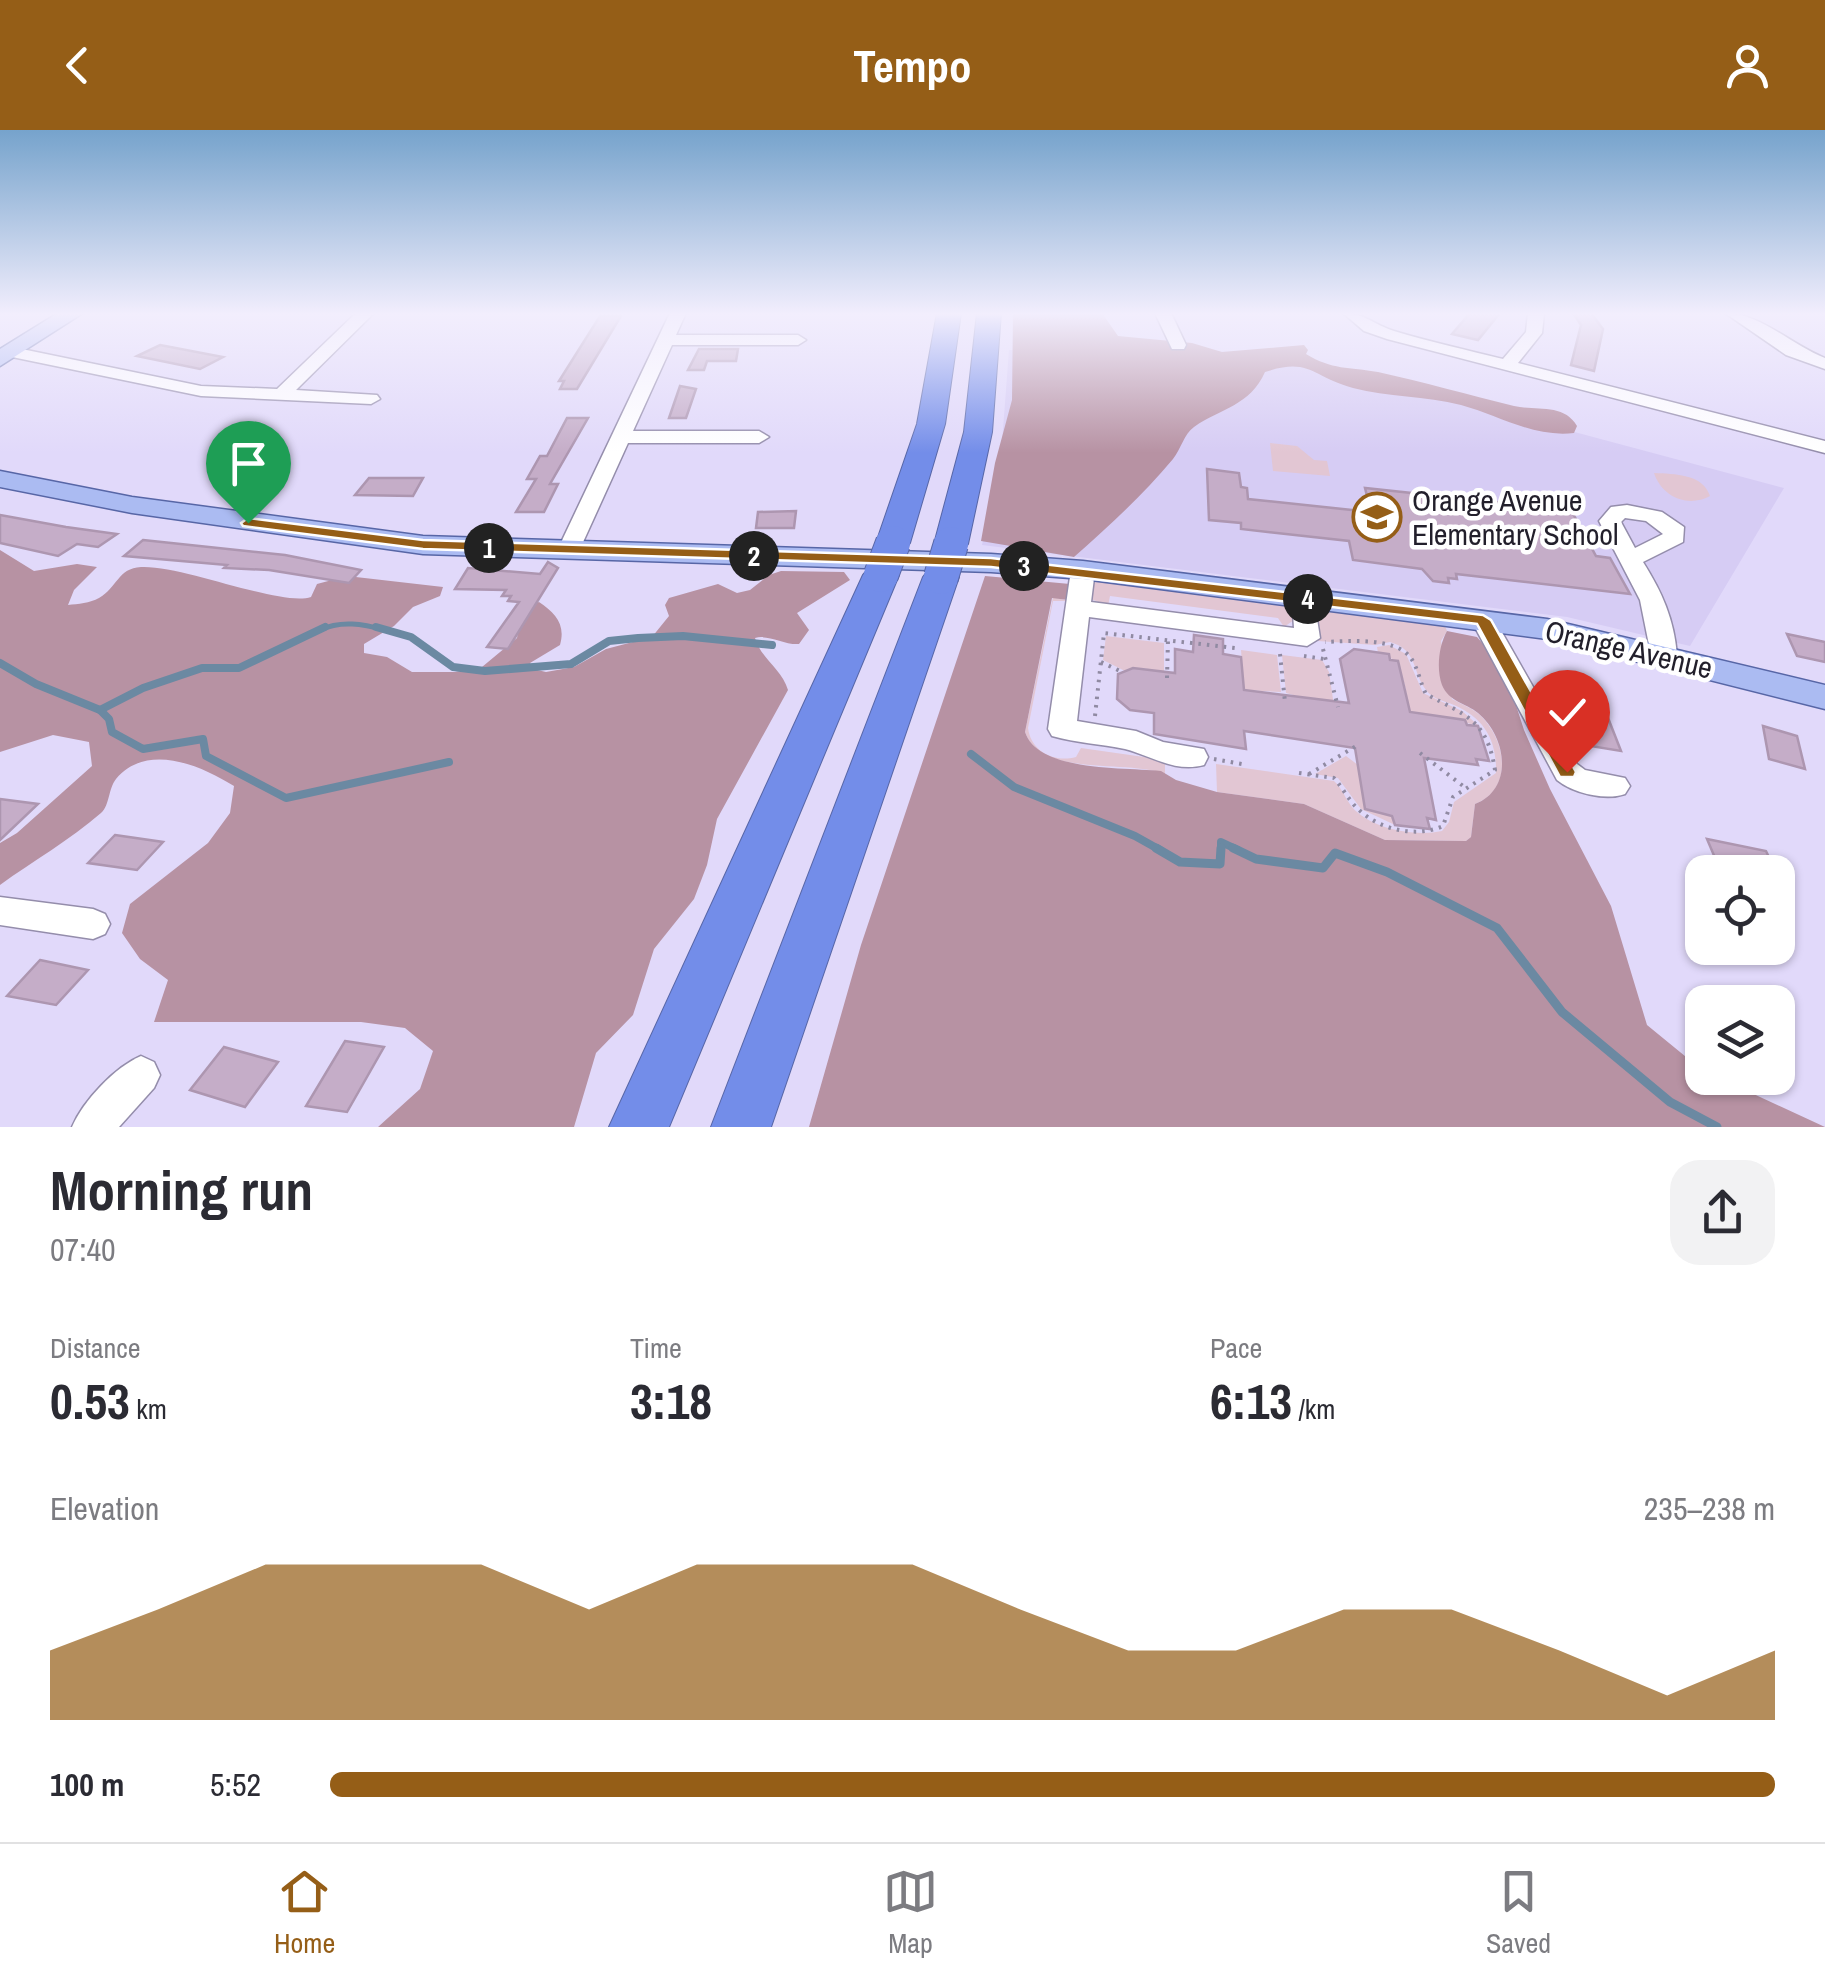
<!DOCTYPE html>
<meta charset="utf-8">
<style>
:root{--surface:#fff;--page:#f2f2f3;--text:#2b2b33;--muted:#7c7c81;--line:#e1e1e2;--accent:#955e17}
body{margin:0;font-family:"Archivo Narrow",sans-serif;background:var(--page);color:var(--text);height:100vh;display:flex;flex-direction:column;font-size:38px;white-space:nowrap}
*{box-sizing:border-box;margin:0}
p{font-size:32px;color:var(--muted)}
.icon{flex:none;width:55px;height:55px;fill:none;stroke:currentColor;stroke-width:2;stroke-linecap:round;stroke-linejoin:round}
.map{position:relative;height:997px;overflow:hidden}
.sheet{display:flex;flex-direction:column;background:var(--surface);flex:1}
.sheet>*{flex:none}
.fabs{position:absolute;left:1685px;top:725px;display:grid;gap:20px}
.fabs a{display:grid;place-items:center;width:110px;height:110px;border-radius:20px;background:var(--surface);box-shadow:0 2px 8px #0004;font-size:50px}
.pin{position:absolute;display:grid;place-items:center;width:85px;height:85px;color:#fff;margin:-102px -42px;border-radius:50% 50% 50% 0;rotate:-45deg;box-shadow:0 0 10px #0007}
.pin .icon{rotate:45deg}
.km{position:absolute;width:50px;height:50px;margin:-25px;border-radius:50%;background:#222;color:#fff;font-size:28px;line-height:50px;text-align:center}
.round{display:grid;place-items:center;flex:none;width:105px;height:105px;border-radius:30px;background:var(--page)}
.overview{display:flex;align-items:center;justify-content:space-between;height:170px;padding:0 50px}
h1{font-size:55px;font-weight:700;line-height:75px}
.stats{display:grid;grid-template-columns:repeat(3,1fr);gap:15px;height:170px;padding:10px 50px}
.stats div{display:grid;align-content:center}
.stats b{font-size:50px;font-weight:700}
.stats small{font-size:28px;font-weight:400}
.stats p{font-size:28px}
.chart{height:280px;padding:20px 50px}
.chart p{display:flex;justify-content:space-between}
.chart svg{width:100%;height:180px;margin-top:10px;fill:var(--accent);opacity:.7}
ul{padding:0 50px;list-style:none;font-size:32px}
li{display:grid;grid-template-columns:160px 120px 1fr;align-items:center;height:75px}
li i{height:25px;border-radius:12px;background:var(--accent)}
header{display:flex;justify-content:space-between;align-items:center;height:130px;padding:0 50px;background:var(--accent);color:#fff;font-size:45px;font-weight:700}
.dock{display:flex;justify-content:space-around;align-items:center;height:140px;border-top:2px solid var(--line);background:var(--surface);font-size:28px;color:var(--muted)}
.dock a{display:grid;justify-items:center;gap:5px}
.dock .on{color:var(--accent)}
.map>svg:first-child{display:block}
.built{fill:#d6ccf4}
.green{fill:#e2c6d3}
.forest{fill:#b792a3}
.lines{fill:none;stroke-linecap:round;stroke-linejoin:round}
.stream-far2{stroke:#6b89a2;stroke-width:5}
.stream-far1{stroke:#6b89a2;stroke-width:8}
.stream{stroke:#6b89a2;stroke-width:9}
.building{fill:#c5adc8;stroke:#ad96b0;stroke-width:2.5}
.minor-casing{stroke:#948dab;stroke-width:3}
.major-casing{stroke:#5766a6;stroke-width:3}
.highway-casing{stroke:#5766a6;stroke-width:2}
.path{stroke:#908aa2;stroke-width:4;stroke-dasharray:2.5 6;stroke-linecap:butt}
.minor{fill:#fff;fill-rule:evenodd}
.major{fill:#abbbf2;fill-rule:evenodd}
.highway{fill:#738de9;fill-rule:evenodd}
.highway-bridge-casing{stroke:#5766a6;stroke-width:36;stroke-linecap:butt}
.highway-bridge{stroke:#738de9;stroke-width:34}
.route{fill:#955e17;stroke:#fff;stroke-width:2.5}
.labels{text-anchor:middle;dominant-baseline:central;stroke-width:9;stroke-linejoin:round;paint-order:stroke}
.poi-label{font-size:30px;fill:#221f2b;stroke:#fff;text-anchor:start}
.street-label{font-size:30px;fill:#221f2b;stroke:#fff}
</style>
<header><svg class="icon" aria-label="back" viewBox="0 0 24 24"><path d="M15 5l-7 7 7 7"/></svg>Tempo<svg class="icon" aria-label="person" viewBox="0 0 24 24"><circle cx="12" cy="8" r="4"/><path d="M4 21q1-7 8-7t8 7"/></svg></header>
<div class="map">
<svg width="1825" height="997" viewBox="0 0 1825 997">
<rect width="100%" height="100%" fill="#e1d9fa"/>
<!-- built -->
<polygon class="built" points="1009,220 1276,222 1784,358 1690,516 1567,487 982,415 1001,326"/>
<!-- green -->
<g class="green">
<polygon points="1270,313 1297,316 1314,330 1327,331 1330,346 1273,341"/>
<path d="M1654,343c21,1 49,1 56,23 -22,12 -48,1 -56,-23z"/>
<polygon points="1097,452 1287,476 1294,490 1284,497 1278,488 1110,466 1108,476 1091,469 1093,453"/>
<path d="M1053,467l16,4h-16l-25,127c3,23 25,35 48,29l5,-9 84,12v14c-39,-15 -124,4 -140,-42z"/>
<path d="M1319,479l126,17 2,5 -6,10 11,58c9,5 21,9 29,17 25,25 33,73 -6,88l-4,33 -5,4 -81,-1 -81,-36 -87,-12 -1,-28 118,17c8,7 11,17 18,26 19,22 63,30 90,24l7,-9 5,-20 42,-29c1,-33 -12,-55 -42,-68 -10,-4 -22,-6 -28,-15 -14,-18 -8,-40 -36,-48l-15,3 -57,-4 -4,-27z"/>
<path d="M1106,506l58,7v34c-10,-9 -27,-11 -39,-6l-22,-11z"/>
<path d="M1389,515l17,9 17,39 39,18 17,15 -45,-11 -23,3c-6,-25 -5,-62 -33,-65l-1,-6z"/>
<polygon points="1241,520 1277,525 1281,562 1244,560"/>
<polygon points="1282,525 1322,530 1329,542 1334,576 1286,563"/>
<polygon points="1346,626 1358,635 1365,679 1392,686 1395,695 1361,679 1338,648 1315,644"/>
</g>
<!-- forest -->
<g class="forest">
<path d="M1013,183h89l16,23 74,7 30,9 82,-7 4,5 -2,4c26,16 43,13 72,18 46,10 91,23 136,34 22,5 50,-3 63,20l-3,7c-40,5 -76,-18 -113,-28 -36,-9 -73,-8 -108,-17 -42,-11 -42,-31 -88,-16 -15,34 -44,36 -71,55 -10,7 -13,22 -21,32 -30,36 -64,67 -99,98l-93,-16 14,-78 17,-63z"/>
<path d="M0,420l34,21 43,-7 20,3 -23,23 -6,15c10,-1 22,-2 31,-7 18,-10 19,-30 42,-31 42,-2 140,40 170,30l6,-13 30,-8 96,11 -3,9 -27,11 -19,19 -30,18v9l23,4 25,15h43l27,-5 35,-29 5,-29 17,-7c16,11 27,22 21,43l-30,18 3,6 13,3 28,-5 32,-18 46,-12 17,-21 -4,-11 4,-7 49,-14 19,9 13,-3 19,-15 12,-4 63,1 6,8 -53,33 12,17 -10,14c-15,1 -31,-10 -44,-6 6,21 27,31 33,52l-71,129 -10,46 -13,34 -40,50 -21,66 -37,38 -22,74h-196l42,-38 13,-38 -28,-23 -44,-6h-207l14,-42 -28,-21 -18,-26 8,-29 78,-61 22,-30 4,-27c-34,-21 -87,-44 -118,-7 -8,10 -6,26 -15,34 -31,27 -68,48 -101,72v-42l17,-10 75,-67 -3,-24 -36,-7 -53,17z"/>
<path d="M985,446l85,8 -2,16 -16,-2 -27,134c13,40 98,35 136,39l15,9 41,12 87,12 81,36 81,1 5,-4 4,-33c39,-15 32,-67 3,-91 -12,-10 -29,-11 -36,-28 -6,-16 -3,-40 5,-54l30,6 27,31 20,62 26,59 61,117 36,119 55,45v8h17l106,49h-1016l52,-182z"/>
</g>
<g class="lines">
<!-- stream-far2 -->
<path class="stream-far2" d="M320,500c21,-10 43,-6 65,0"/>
<!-- stream-far1 -->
<g class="stream-far1">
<polyline points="376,497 411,507 453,537 485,541 571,534 609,511 638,508 683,506 772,515"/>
<polyline points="0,533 36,554 100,580 143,558 202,538 239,538 325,497"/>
<polyline points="100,580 109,589 112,602 143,619 203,609 206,626 286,668 449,632"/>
<polyline points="971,624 1014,657 1135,706 1160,720"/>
<polyline points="1221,720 1221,712 1238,720"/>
</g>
<!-- stream -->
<g class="stream">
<polyline points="1156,718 1180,732 1220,734 1221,718"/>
<polyline points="1233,718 1256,729 1323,738 1335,723 1387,742 1497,798 1562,882 1670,972 1717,997"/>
</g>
</g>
<!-- building -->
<g class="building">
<polygon points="1470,183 1500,183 1478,210 1452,204"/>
<polygon points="1573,183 1591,183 1603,199 1594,241 1571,235 1581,195"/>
<polygon points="600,186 621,186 577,259 560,259 564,251 559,251"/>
<polygon points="160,215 223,227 200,239 137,226"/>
<polygon points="699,219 738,219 736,231 707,231 704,240 688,240"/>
<polygon points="680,256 696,259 686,288 669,288"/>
<polygon points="567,288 588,288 550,354 558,354 544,382 516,382 536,349 527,349 540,326 547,326"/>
<polygon points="1207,339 1239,343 1241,357 1247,358 1248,369 1371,382 1365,358 1571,380 1596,426 1610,428 1630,464 1456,444 1457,449 1448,448 1449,453 1433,451 1422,439 1353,430 1349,411 1241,399 1241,393 1209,390"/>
<polygon points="369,348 423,348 413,366 355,365"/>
<polygon points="796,381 794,398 756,398 758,382"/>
<polygon points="0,385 66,397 117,404 98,417 77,414 58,426 0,413"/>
<polygon points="143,410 285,425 361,440 349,453 269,440 224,438 227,435 124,426"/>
<polygon points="548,432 558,438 508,519 487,517 519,472 508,471 511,466 502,466 506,460 455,459 468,438 540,444"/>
<polygon points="1787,504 1825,512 1825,532 1797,526"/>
<polygon points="1194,505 1223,509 1223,524 1241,527 1244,560 1349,573 1340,529 1354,519 1389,524 1390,530 1398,531 1410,582 1465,590 1467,595 1478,596 1489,631 1476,629 1478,635 1424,628 1436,690 1427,688 1430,699 1395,695 1392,686 1365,679 1355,618 1244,601 1246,619 1154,604 1154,583 1130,580 1117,569 1118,544 1133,538 1175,543 1175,519 1193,522"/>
<polygon points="1559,560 1599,565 1621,621 1578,614"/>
<polygon points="1763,596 1797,606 1805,639 1769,629"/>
<polygon points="0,669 38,674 0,710"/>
<polygon points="115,705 163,712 137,740 88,733"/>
<polygon points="1707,709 1766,721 1776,742 1721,742"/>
<polygon points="40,830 88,840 56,875 7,866"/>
<polygon points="345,911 384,917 347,982 306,976"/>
<polygon points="224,917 278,932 245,977 190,960"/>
</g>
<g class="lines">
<!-- minor casing -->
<g class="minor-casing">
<g id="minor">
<polygon points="356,183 374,183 296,260 377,265 380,269 371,274 201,266 12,227 4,222 12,217 201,256 277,259"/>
<polygon points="670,183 686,183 676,205 798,205 806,210 798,215 672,215 633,301 759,301 769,307 759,313 628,313 579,421 568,428 560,426 557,421"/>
<polygon points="1155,183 1171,183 1186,215 1184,219 1172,219"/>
<path d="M1343,183c21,0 32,12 51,18 36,11 73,19 109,28l23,-27 2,-19h16l-2,20 -24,30 307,78v12l-438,-114 -23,-8z"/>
<path d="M1725,183c35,0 67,32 100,45v11l-39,-14z"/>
<path d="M1627,375l35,7 22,15 -1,15 -40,20c19,30 31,57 34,93l-13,9 -13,-9 -11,-55 -41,-79 12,-14zM1625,388l21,3 17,13 -28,14 -14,-26z"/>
<path d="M1083,433l12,7 -4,32 203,26 -2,-30 3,-5h18l7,45 -13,8 -218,-29 -12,104 59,10 27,11 41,7 4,8 -4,8c-29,8 -52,-9 -79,-16 -24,-5 -49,-6 -73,-13l-4,-7 23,-159z"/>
<path d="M1483,482l12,8 82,144 8,6 40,8 5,8 -5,8c-20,7 -52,-1 -68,-14l-86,-160z"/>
<polygon points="0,767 93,779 105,784 110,794 105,804 93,809 0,795"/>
<path d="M141,926l13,6 6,13 -6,13 -35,39h-47c11,-26 43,-60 69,-71z"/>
</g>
</g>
<!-- major casing -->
<g class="major-casing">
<g id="major">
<polygon points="58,183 83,183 0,236 0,219"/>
<polygon points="0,341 132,367 423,406 991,424 1083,431 1547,489 1825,555 1825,579 1547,509 1083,449 991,442 423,424 132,383 0,357"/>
</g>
</g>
<!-- highway casing -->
<g class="highway-casing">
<g id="highway">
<polygon points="937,183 961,183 945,294 910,413 905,420 881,420 876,413 917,294"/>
<polygon points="977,183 1001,183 992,302 968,414 963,421 939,421 934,414 964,302"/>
<polygon points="881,434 893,438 899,445 669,997 609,997 863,445 869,438"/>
<polygon points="941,436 953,439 959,447 771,997 711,997 923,447 929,439"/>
</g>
</g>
<!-- path -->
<g class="path">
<polyline points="1323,519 1338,577"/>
<polyline points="1280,524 1285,572"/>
<polyline points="1304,526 1324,529"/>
<polyline points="1101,532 1122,542"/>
<polyline points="1167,548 1168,510"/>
<polyline points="1095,586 1104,503 1235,518"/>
<polyline points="1420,623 1467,659"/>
<polyline points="1214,629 1247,635"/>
<path d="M1299,643l35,5c9,10 15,23 25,32 21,20 58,28 84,16l10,-29 42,-27c-8,-50 -28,-54 -69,-76 -6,-11 -8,-27 -16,-37 -16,-20 -62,-16 -85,-15"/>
<polyline points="1309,644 1358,615"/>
</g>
<!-- minor -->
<use href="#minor" class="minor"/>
<!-- major -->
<use href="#major" class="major"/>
<!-- highway -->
<use href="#highway" class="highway"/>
<!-- highway-bridge casing -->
<g class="highway-bridge-casing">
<g id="highway-bridge">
<polyline points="881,445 893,413"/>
<polyline points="941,447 951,414"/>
</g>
</g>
<!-- highway-bridge -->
<use href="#highway-bridge" class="highway-bridge"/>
</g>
<!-- sky -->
<linearGradient id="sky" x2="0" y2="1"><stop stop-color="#76a3cc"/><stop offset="0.57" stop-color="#f2eefd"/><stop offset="1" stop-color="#f2eefd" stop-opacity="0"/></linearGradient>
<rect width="1825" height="323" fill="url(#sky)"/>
<!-- route -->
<polygon class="route" points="248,388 423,410 991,428 1483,485 1491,490 1576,642 1574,647 1560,647 1477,494 991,437 423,419 243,396 241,393"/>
<!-- icons -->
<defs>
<g id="school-ring" transform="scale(2.5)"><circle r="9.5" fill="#fff" stroke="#955e17" stroke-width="1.5"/><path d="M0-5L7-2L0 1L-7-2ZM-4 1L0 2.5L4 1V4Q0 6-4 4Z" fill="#955e17"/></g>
</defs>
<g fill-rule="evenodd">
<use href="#school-ring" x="1377" y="387"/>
</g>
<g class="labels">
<!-- poi labels -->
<g class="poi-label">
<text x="1412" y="370">Orange Avenue<tspan x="1412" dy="34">Elementary School</tspan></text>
</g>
<!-- street labels -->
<g class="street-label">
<text transform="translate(1629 519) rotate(13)">Orange Avenue</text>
</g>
</g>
</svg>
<div class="fabs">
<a><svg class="icon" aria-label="locate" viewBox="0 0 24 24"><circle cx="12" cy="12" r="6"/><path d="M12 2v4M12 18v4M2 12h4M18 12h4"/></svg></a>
<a><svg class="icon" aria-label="layers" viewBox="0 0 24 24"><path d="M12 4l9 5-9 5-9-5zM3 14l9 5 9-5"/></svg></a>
</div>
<div class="pin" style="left:248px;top:393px;background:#1e9e55"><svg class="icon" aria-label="arrive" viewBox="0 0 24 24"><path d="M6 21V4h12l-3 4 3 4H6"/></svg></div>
<div class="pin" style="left:1567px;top:642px;background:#d93025"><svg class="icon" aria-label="check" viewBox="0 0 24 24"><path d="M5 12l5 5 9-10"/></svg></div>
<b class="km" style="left:489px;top:418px">1</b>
<b class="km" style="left:754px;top:426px">2</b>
<b class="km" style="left:1024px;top:436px">3</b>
<b class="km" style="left:1308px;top:469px">4</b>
</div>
<section class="sheet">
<div class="overview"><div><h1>Morning run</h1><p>07:40</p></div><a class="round"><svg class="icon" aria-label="share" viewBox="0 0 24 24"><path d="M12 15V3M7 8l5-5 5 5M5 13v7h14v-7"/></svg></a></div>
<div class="stats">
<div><p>Distance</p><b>0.53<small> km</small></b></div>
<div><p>Time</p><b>3:18</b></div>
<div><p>Pace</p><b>6:13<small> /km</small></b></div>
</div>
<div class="chart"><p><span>Elevation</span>235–238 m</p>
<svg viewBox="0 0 160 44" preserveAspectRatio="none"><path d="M0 44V27L10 17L20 6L30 6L40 6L50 17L60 6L70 6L80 6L90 17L100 27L110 27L120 17L130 17L140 27L150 38L160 27V44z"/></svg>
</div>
<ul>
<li><b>100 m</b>5:52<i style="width:100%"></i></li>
</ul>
</section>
<nav class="dock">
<a class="on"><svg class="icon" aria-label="home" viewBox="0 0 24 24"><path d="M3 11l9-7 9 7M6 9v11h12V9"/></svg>Home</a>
<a><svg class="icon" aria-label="map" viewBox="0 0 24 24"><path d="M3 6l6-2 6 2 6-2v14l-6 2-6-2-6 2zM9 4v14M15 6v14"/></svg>Map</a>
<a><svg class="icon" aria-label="saved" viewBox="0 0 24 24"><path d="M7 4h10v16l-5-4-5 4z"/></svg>Saved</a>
</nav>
